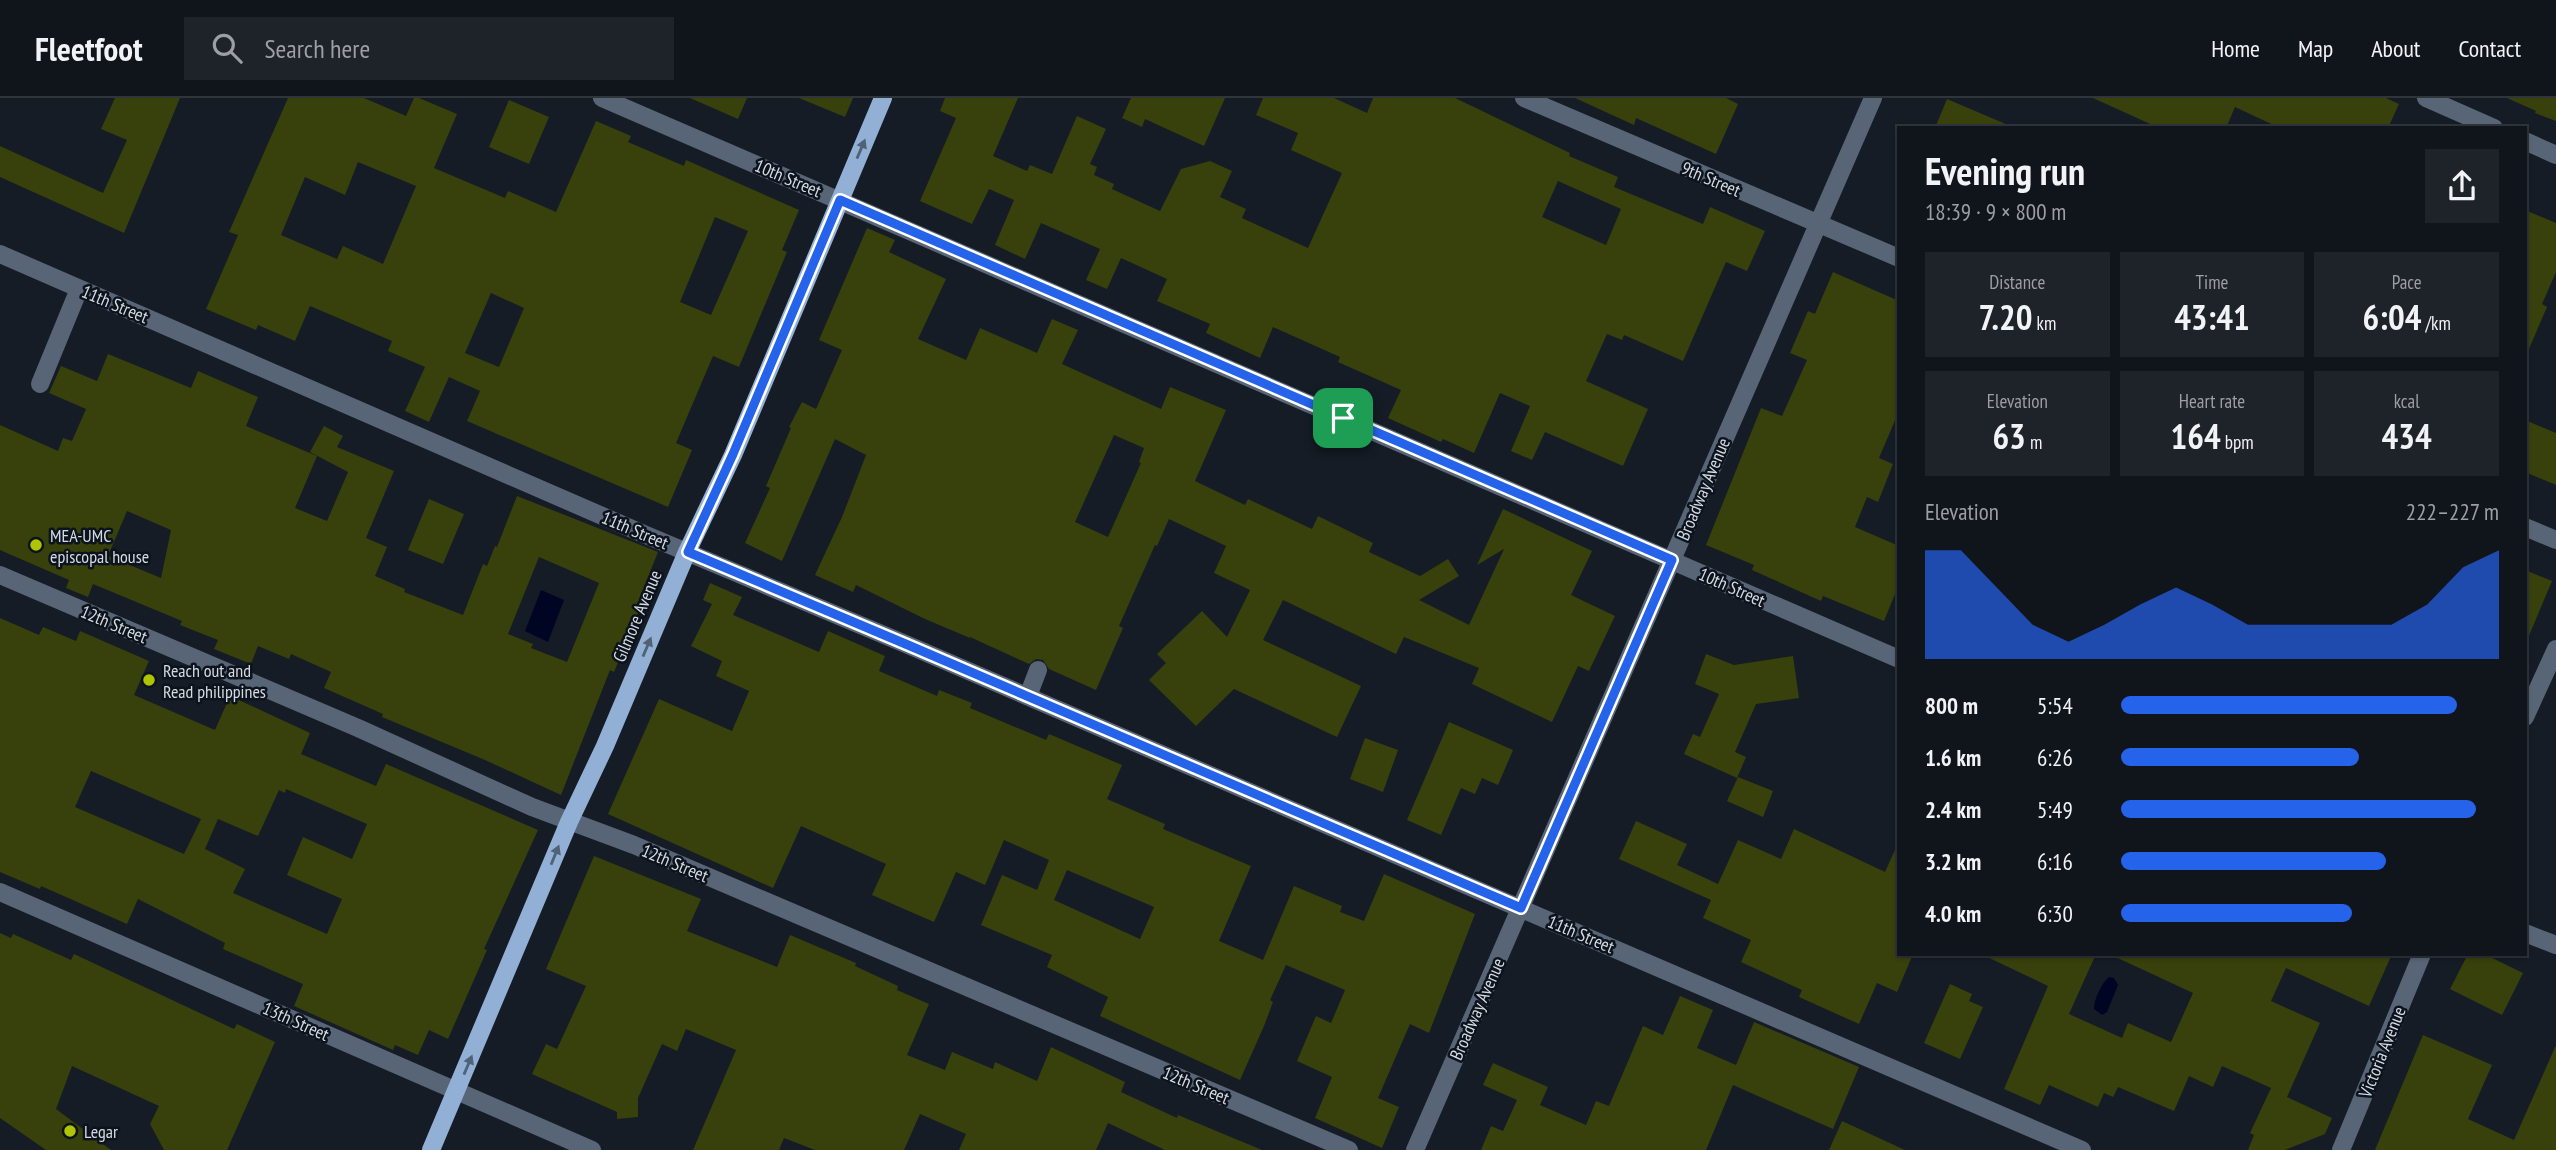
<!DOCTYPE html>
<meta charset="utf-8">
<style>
:root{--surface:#10151c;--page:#1e2229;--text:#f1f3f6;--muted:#9c9fa3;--line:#30343b;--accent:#2563eb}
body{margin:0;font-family:"PT Sans Narrow",sans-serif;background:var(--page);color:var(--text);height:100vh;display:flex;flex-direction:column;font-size:26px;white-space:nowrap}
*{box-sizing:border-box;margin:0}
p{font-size:23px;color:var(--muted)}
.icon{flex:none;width:38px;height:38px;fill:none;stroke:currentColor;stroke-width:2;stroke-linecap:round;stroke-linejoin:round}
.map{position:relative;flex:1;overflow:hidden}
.panel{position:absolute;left:1897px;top:28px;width:630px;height:830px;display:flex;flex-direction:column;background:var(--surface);border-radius:0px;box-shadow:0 2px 5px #0004,0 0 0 2px var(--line)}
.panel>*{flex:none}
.pin{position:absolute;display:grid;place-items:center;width:60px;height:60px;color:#fff;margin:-30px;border-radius:14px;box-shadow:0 4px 10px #0006}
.round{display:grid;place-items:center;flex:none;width:74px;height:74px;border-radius:0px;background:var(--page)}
.headline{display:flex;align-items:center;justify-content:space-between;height:119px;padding:0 28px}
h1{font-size:38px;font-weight:800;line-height:52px}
.stats{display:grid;grid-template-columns:repeat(3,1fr);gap:10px;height:119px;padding:7px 28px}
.stats div{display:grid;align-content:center;border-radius:0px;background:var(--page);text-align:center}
.stats b{font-size:35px;font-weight:800}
.stats small{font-size:19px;font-weight:400}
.stats p{font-size:19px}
.chart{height:196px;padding:14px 28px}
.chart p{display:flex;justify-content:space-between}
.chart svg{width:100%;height:126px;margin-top:7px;fill:var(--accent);opacity:.7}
ul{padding:0 28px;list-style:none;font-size:23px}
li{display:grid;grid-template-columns:112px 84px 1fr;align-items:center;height:52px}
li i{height:18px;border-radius:9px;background:var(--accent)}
header{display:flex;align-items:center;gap:42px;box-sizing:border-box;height:98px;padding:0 35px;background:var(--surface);border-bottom:2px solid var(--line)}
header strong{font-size:33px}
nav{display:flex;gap:38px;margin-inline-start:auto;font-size:24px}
.search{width:490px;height:63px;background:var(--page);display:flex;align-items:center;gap:18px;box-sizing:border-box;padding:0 24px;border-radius:0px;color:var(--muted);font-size:26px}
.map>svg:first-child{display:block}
.water{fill:#000524}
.building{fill:#38400b;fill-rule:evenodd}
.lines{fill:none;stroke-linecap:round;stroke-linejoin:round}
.minor{stroke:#576577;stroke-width:18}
.major{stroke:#92b0d5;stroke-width:18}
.oneway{fill:#4f6278}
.route-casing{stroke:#fff;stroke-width:14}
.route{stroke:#2563eb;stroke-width:9}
.poi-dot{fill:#afc504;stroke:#0c131c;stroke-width:2.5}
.labels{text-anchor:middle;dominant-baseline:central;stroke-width:5;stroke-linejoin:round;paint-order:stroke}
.street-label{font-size:18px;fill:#d5dbe2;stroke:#0c131c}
.poi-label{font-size:18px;fill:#d5dbe2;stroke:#0c131c;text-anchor:start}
</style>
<header>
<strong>Fleetfoot</strong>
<div class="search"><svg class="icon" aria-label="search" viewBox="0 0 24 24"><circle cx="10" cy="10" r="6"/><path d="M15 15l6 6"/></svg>Search here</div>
<nav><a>Home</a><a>Map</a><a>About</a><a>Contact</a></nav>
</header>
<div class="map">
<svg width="2556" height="1052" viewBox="0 0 2556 1052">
<rect width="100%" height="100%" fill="#151c26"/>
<!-- water -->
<g class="water">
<polygon points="541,492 564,502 548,544 525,533"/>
<path d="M2109,879l5,1 4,7 -11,27 -5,3 -8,-6c0,-10 7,-25 15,-32z"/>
</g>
<!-- building -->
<g class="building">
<polygon points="115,0 180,0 124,135 0,79 0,48 103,95 127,42 101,31"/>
<path d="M288,0h76l42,18 8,-18h5l38,16 -23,54 71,30 3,-7 48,21 40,-91 35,15 -3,6 56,24 2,-6 113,50 -17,40 5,2 -48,115 -26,-11 -37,87 16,7 -24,57 -201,-86 13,-30 -31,-14 -20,45 -24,-11 20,-44 -37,-16 4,-10 -82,-35 -15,35 -37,-16 -2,5 -50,-21 32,-74 -9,-3zM358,64l58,24 -33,78 -40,-18 -6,13 -56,-24 24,-58 40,18zM715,119l33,14 -37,84 -31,-13zM491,195l33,15 -25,59 -34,-14z"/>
<polygon points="690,0 747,0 738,21"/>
<polygon points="799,0 853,0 845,19"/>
<path d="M945,0h73l-25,58 34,15 3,-6 22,9 25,-58 29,13 -16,35 7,3 -3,8 20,9 -2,5 48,22 21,-42 29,-8 22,10 -12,26 26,12 -4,9 66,30 34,-75 -51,-23 7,-17 -42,-18 7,-17h71l33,15 6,-15h82l115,55 -1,3 49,21 -4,10 89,37 7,-17 55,24 -18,40 -21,-9 -43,99 -59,-26 -2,5 -15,-6 -21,47 62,28 -25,57 -78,-34 -13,28 -21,-9 19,-45 -30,-13 -26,60 -31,-14 -2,3 -53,-24 13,-28 -63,-28 2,-5 -67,-30 -13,31 -54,-25 4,-9 -53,-23 10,-22 -46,-21 -14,31 -21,-9 14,-31 -59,-26 -16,36 -30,-14 19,-45 -25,-11 -17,35 -52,-23 36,-83 -16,-7zM1558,83l63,28 -15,36 -64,-28z"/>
<polygon points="1131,0 1225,0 1204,48 1145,21 1142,29 1122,20"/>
<polygon points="1575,0 1726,0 1738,6 1716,56 1636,20 1634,27"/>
<polygon points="2093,0 2386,0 2399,6 2388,30 2280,30 2235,9 2226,30 2159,30"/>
<polygon points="2507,0 2556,0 2556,23 2535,15 2536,13"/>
<polygon points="1947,1 2015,30 1935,30"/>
<polygon points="509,2 549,19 529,66 489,49"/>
<polygon points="2525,112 2556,125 2556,174 2542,206 2547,209 2525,260"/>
<path d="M867,130l28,12 -6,12 57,27 -28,60 48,21 14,-32 57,25 15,-34 26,11 -16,34 99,45 9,-22 56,23 -31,71 50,24 3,-6 64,30 6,-13 55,27 -4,9 51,24 28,-17 11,17 -40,24 50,25 35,-76 -27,16 26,-56 89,42 -21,44 44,21 -26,55 -11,-5 -26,56 -80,-38 7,-16 -75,-31 -8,17 -113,-54 -20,40 98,46 -24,51 -103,-48 -38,37 -47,-46 17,-17 -9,-9 45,-43 25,26 23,-47 -36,-17 12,-27 -57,-27 -12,27 -2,-1 -36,81 4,2 -27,62 -47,-21 -6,-9 -7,-1 -7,5 -59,-27v1l-45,-19 -69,-34 -3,7 -38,-17 27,-58 24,-62 -31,-16 -53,122 -37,-18 25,-55 -4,-2 25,-58 -2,-1 13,-25 14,7 26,-59 -23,-10zM1114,337l30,13 -5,14 2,1 -33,74 -33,-15z"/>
<polygon points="1833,174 1899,203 1899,313 1879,360 1893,366 1878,404 1867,399 1855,429 1899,448 1899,486 1884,523 1823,498 1821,503 1752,472 1754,467 1706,447 1761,310 1782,318 1807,262 1790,255 1808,213 1815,216"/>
<path d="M108,256l83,34 7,-17 60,26 -12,29 71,30 -22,52 32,13 21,-49 -38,-20 14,-26 19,10 -6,11 57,24 -28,67 21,9 -12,29 30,13 -1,3 59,23 20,-51 4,2 8,-20 2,1 20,-51 141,56 -22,55 4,1 -26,64 -4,-2 -49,125 -76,-35 -103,-43 1,-3 -59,-26 7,-16 -40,-18 -2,5 -31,-13 -7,18 -37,-15 4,-9 -38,-15 2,-4 -89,-37 -5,13 -22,-9 3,-8 -69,-30v-125l58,26 5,-13 9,3 14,-32 -37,-16 12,-27 36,15zM127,413l44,19 -10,48 -53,-22zM539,459l60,26 -32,79 -36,-14 2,-4 -25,-10z"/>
<polygon points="2525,322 2556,335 2556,387 2525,374"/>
<polygon points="429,401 464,416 443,466 408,452"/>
<polygon points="2525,472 2552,483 2525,547"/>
<path d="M710,485l32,14 -9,18 86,37 9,-21 57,25 -6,15 58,25 2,-6 33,13 -2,5 76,32 3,-6 73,31 -15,34 58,25 -2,5 88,37 -32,75 44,19 31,-74 48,20 -2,6 24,9 20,-47 91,40 -46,119 -19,-9 -32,74 21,9 -17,41 -67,-30 17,-41 -35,-16 19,-45 15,7 14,-33 -59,-25 -16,35 3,2 -9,24 -24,54 -140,-64 8,-19 -61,-30 5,-12 -71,-30 21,-50 35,15 12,-30 -45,-20 -19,45 -29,-13 -22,50 -62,-27 14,-31 -85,-38 -28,62 -165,-74 51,-115 73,32 17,-40 -33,-15 6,-15 -31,-15 21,-42 -9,-4zM1067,772l87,37 -14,32 -86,-39z"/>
<path d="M0,520l39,17 4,-8 33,14 4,-10 69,30 -15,34 81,35 15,-34 80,37 -9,21 75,32 10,-22 152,66 -54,119 3,1 -39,89 -19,-9 -11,25 -23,-10 -2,5 -99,-44 9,-22 -80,-35 2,-6 -87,-44 -11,25 -86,-38 -1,3 -40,-17zM91,673l110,48 -17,35 -109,-47zM286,691l81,35 -15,35 -49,-22 -16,38 55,24 -15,35 -94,-41 12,-24 -40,-20 13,-30 40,17 21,-46 6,3z"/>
<polygon points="1706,556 1734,567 1793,558 1799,600 1756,606 1735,654 1746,659 1737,680 1684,656 1693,636 1700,639 1719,596 1695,586"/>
<polygon points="1449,624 1513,652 1498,687 1482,680 1475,696 1461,690 1441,737 1407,722"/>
<polygon points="1365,640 1398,652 1383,694 1350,681"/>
<polygon points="1738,679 1773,693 1763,719 1727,703"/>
<polygon points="1636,723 1687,746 1677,767 1718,786 1738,742 1781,761 1794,731 1885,774 1899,743 1899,856 1913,856 1897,894 1877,885 1859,926 1799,899 1802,892 1741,864 1751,842 1703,820 1711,802 1619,761"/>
<polygon points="594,758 701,801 687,833 777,869 790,837 856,865 855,868 898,888 897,892 929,906 907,957 945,972 952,954 993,971 995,964 1037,983 1051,949 1125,984 1121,994 1177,1020 1178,1017 1262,1052 1165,1052 1108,1025 1096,1052 959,1052 966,1036 920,1016 904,1052 815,1052 784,1040 779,1052 693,1052 736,952 686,931 677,953 662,946 638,1000 638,1019 617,1021 617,1014 532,976 546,946 557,951 586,888 546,871"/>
<polygon points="0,835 11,840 13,836 71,862 74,856 234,931 237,926 275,944 227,1052 164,1052 150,1026 159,1008 72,968 56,1011 111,1052 46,1052 0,1020"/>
<polygon points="1981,856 2096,856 2069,916 2122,940 2128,925 2171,944 2193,895 2109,856 2392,856 2369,908 2286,870 2271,903 2320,925 2287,999 2332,1020 2325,1036 2285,1052 2248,1052 2254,1037 2250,1035 2271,990 2222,968 2213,989 2189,978 2174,1013 2118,989 2113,999 2104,995 2098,1009 2049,987 2040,1007 2004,991 2048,888"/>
<polygon points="2468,856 2484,856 2523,875 2502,917 2450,891"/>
<polygon points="1950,886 1972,896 1969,903 1983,909 1960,961 1924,945"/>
<polygon points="1680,898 1713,912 1697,950 1736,967 1754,924 1859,969 1833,1031 1733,987 1706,1052 1481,1052 1491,1028 1503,1033 1517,1002 1483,987 1493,965 1548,989 1540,1007 1586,1027 1596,1003 1609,1008 1643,928 1663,937"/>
<polygon points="2423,937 2492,967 2468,1021 2514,1042 2556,947 2556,1052 2375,1052"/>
<polygon points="1842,1023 1905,1052 1829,1052"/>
</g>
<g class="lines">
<!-- minor -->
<g class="minor">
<polyline points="602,0 1899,561"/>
<polyline points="1524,0 1899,160"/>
<polyline points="2426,0 2494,30"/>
<polyline points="2525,43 2556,57"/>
<polyline points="0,156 646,437 908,547 2082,1052"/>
<polyline points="40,286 79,191"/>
<polyline points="2525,429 2556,442"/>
<polyline points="0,477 358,630 532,709 634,747 1349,1052"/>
<polyline points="1028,598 1038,572"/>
<polyline points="2525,619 2556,551"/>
<polyline points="0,794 592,1052"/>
<polyline points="2525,835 2556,847"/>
<polyline points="1415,1052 1873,0"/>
<polyline points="2341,1052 2422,856"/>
</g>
<!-- major -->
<polyline class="major" points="431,1052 569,724 605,648 687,454 733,357 883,0"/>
</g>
<!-- one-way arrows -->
<defs><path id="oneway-solid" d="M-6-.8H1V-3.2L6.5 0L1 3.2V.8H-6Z" transform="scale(1.75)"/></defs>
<g class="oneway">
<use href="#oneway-solid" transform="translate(861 51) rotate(-67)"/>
<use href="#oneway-solid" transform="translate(647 549) rotate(-67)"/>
<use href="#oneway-solid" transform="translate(555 757) rotate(-68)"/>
<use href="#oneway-solid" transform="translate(468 967) rotate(-67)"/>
</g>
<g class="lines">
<!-- route casing -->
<g class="route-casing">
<polygon id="route" points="840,102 1672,462 1521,810 908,547 688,454 733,356"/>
</g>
<!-- route -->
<use href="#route" class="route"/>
</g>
<!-- markers -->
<g class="poi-dot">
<circle cx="36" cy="447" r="7"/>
<circle cx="149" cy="582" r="7"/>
<circle cx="70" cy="1033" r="7"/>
</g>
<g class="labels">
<!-- street labels -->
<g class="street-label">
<text transform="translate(788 80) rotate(23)">10th Street</text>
<text transform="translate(1711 81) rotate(23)">9th Street</text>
<text transform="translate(115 206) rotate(23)">11th Street</text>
<text transform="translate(1703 391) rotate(-67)">Broadway Avenue</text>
<text transform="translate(635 432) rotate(23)">11th Street</text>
<text transform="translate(1732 489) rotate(24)">10th Street</text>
<text transform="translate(637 518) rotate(-67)">Gilmore Avenue</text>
<text transform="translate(114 526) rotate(23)">12th Street</text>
<text transform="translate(675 765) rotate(23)">12th Street</text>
<text transform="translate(1581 836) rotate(23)">11th Street</text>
<text transform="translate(1477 911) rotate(-66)">Broadway Avenue</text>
<text transform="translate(296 923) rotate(24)">13th Street</text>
<text transform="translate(2382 954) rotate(-68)">Victoria Avenue</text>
<text transform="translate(1196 987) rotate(23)">12th Street</text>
</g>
<!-- poi labels -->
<g class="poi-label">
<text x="50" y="437">MEA-UMC<tspan x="50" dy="21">episcopal house</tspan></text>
<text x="163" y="572">Reach out and<tspan x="163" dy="21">Read philippines</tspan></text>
<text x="84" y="1033">Legar</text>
</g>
</g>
</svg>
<div class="pin" style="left:1343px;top:320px;background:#1e9e55"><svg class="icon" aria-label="arrive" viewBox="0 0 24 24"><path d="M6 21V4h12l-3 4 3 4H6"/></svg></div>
<section class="panel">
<div class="headline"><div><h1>Evening run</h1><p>18:39 · 9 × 800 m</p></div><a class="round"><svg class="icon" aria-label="share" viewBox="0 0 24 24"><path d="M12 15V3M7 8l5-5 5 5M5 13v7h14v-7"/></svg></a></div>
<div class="stats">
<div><p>Distance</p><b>7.20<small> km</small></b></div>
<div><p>Time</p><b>43:41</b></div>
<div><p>Pace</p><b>6:04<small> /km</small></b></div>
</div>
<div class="stats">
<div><p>Elevation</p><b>63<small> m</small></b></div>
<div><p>Heart rate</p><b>164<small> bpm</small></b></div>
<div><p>kcal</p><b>434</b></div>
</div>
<div class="chart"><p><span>Elevation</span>222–227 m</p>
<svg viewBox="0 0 160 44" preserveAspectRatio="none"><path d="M0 44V6L10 6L20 19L30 32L40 38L50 32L60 25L70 19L80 25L90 32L100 32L110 32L120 32L130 32L140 25L150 12L160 6V44z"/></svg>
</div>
<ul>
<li><b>800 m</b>5:54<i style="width:89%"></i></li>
<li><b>1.6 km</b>6:26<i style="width:63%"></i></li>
<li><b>2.4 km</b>5:49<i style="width:94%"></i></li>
<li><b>3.2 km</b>6:16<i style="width:70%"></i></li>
<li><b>4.0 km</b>6:30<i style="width:61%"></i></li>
</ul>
</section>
</div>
